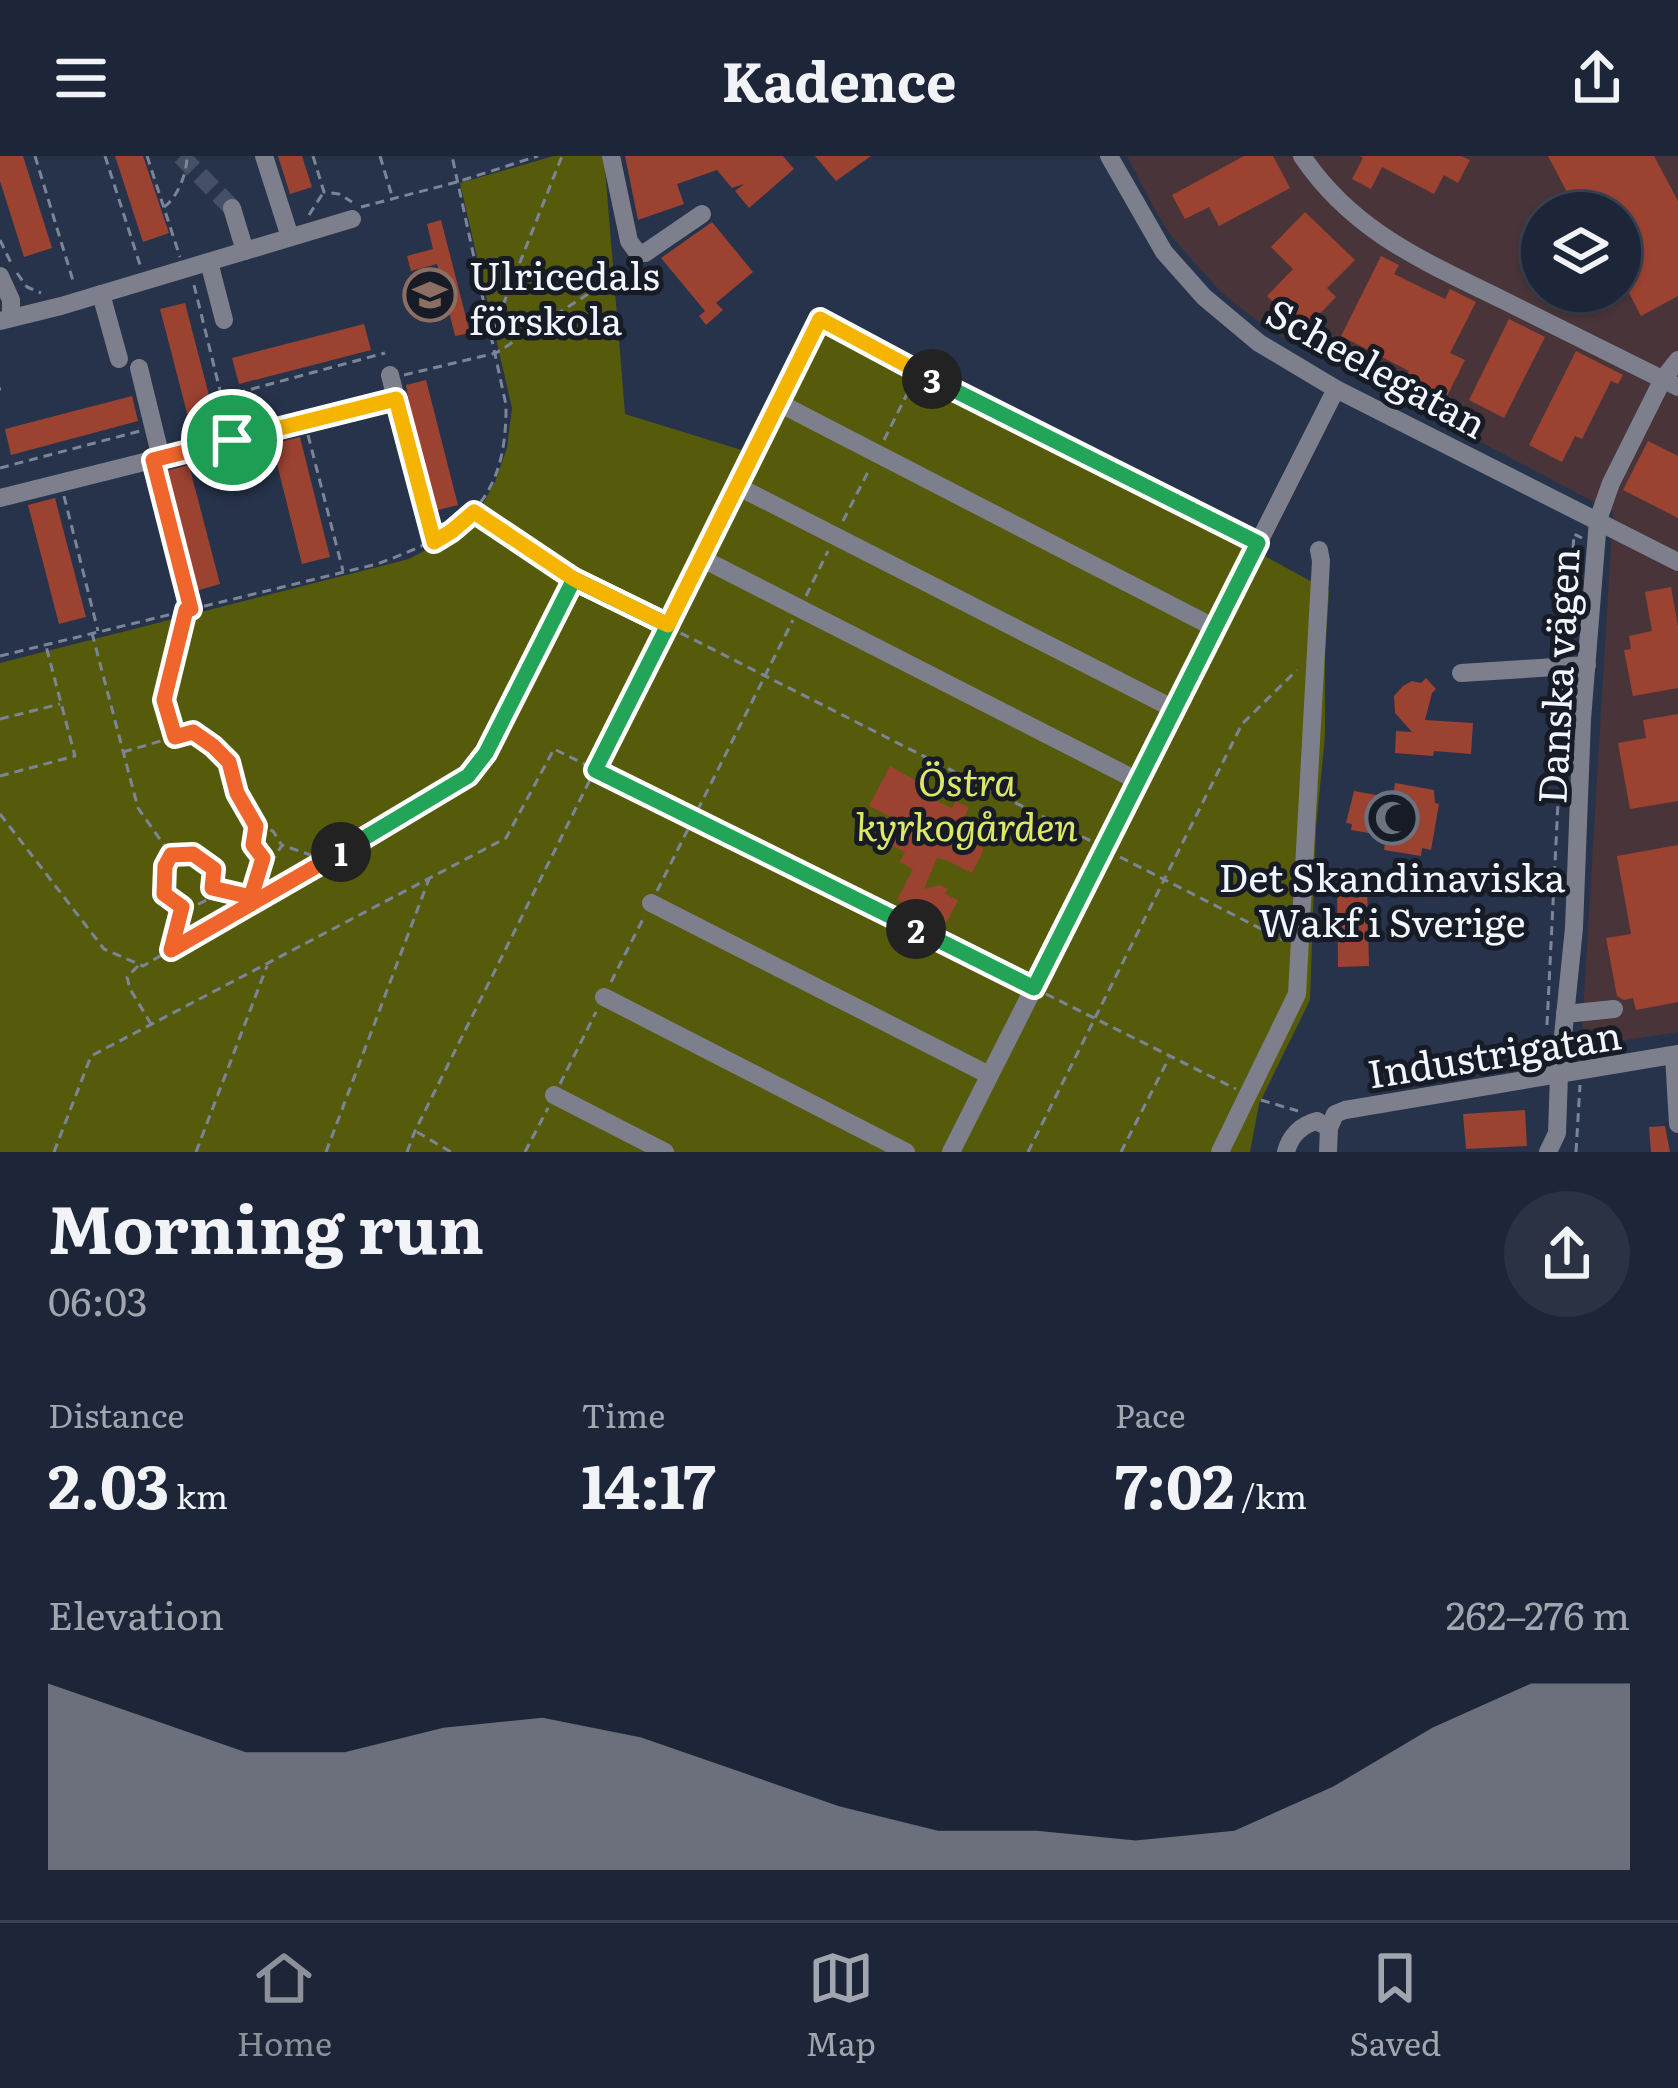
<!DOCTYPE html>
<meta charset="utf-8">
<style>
:root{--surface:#1d2638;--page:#2a3243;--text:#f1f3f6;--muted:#a0a5ae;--line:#3b4353;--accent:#8c9099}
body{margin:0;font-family:Literata,serif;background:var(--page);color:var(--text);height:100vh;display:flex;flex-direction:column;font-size:45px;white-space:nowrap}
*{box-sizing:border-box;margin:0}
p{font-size:39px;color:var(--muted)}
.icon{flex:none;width:66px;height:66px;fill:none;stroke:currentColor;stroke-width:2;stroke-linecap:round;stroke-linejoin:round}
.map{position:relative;height:996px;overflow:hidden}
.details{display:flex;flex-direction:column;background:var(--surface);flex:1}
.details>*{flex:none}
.buttons{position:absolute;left:1521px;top:36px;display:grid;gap:24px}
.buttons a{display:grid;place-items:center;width:120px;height:120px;border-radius:50%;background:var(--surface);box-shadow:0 3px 9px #0004,0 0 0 3px var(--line);font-size:60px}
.pin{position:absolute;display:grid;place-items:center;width:102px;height:102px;color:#fff;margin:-51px;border:6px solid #fff;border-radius:50%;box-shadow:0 3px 12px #0007}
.km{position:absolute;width:60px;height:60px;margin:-30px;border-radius:50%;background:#222;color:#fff;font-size:33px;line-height:60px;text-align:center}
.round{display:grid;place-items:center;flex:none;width:126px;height:126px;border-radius:63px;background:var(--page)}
.head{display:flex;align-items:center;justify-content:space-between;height:204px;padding:0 48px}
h1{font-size:66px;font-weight:700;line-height:90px}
.stats{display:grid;grid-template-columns:repeat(3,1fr);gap:18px;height:204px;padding:12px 48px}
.stats div{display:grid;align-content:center}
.stats b{font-size:60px;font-weight:700}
.stats small{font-size:33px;font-weight:400}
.stats p{font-size:33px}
.chart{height:336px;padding:24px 48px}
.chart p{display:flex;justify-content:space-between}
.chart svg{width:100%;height:216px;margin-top:12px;fill:var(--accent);opacity:.7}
header{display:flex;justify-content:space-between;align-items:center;height:156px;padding:0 48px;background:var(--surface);font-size:54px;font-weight:700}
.tab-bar{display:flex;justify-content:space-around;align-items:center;height:168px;border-top:3px solid var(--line);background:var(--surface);font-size:33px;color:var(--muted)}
.tab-bar a{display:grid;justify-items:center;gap:6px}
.tab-bar .current{color:var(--accent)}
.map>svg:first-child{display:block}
.industrial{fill:#493539;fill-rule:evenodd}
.green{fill:#565b0b}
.building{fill:#9c4231}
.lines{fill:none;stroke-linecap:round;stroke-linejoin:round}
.minor-tunnel{stroke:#455066;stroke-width:18;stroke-dasharray:18 9;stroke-linecap:butt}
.path{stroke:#7c8597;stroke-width:3;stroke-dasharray:9 6;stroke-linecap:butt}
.minor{stroke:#7e7f8c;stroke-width:18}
.split-1-casing{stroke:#fff;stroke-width:24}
.split-2-casing{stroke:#fff;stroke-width:24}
.split-3-casing{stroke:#fff;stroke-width:24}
.split-4-casing{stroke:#fff;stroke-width:24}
.split-1{stroke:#f0652b;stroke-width:15}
.split-2{stroke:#22a559;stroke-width:15}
.split-3{stroke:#22a559;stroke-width:15}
.split-4{stroke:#f5b400;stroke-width:15}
.labels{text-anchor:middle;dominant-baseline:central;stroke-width:10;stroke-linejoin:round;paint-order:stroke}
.poi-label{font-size:39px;fill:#f0f5fe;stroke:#161b26;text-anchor:start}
.street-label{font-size:39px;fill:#f0f5fe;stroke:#161b26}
.park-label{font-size:39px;font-style:italic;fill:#dde864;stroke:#161b26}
</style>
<header><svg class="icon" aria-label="menu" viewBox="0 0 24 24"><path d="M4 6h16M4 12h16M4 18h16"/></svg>Kadence<svg class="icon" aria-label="share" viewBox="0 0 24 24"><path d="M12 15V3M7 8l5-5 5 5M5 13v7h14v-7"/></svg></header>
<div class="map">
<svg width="1678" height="996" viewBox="0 0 1678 996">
<rect width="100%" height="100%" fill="#27334b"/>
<!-- industrial -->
<path class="industrial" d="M1127,0h551v876l-97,15 32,-535 -331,-175 -31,-21 -30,-24 -49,-55 -17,-27zM1542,57h78v78h-78z"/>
<!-- green -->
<polygon class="green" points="554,0 604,0 625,258 748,296 704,386 819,158 1329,435 1325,500 1325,580 1316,672 1310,844 1259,948 1250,996 0,996 0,507 409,403 450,381 478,357 495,326 507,292 512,252 460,27"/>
<!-- building -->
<g class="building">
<polygon points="0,0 23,0 52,92 24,101 0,25"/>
<polygon points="115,0 143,0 169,77 143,86"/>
<polygon points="278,0 302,0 312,31 290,38"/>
<polygon points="625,0 783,0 794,13 749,52 735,35 744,28 732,32 717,14 677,28 684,48 638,64"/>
<polygon points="815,0 871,0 836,25"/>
<polygon points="1244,0 1273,0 1290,32 1219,70 1209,51 1185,63 1172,39"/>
<polygon points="1360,0 1461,0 1470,4 1458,27 1444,19 1434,38 1382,11 1371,33 1352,23 1363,2"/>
<polygon points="1548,0 1654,0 1678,45 1678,140 1641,160 1626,131 1620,134 1620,57 1578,57"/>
<polygon points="1305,56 1355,104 1327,132 1336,141 1303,175 1267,140 1293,113 1271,91"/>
<polygon points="441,64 470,177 455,180 447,147 420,153 416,138 443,132 437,108 411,115 407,100 433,93 427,68"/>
<polygon points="712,66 753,116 716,147 723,154 706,169 699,160 705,155 661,102"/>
<polygon points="1381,100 1399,109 1394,118 1445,143 1450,133 1476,146 1450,197 1465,204 1444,246 1404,225 1409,215 1341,180"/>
<polygon points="185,147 218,274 193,280 160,153"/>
<polygon points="1509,163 1545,181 1504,262 1469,244"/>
<polygon points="364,168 371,194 239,228 232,202"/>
<polygon points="1576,195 1623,219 1618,228 1611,225 1582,283 1575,280 1562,306 1529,289"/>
<polygon points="426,224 458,349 430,356 404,254 409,246 406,229"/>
<polygon points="132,240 138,265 11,299 5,273"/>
<polygon points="300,281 330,401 302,408 272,288"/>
<polygon points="1648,285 1678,300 1678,362 1623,334"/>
<polygon points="189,309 220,428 192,436 161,316"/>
<polygon points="55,342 86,461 59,468 28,349"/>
<polygon points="1671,431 1678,470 1678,532 1633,540 1624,494 1631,493 1629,480 1652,475 1645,436"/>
<polygon points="1426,522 1436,533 1432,537 1425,564 1473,567 1471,598 1434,595 1433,600 1395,597 1396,575 1412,576 1395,557 1394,540 1403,530 1412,525 1421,527"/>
<polygon points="1678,558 1678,645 1630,653 1618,587 1646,582 1643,564"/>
<polygon points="890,610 932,634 928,641 952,652 956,645 969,652 957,674 974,683 972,687 984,693 972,717 946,704 937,702 924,733 940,729 948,733 945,738 958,744 946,767 897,744 913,713 900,706 905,696 879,683 891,661 869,650"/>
<polygon points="1395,627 1434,634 1435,647 1439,648 1431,694 1422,692 1421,700 1384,694 1386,680 1351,674 1352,668 1346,667 1354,635 1393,642"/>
<polygon points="1678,689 1678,846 1636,854 1633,842 1624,844 1617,840 1606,782 1631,778 1617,700"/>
<polygon points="1337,727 1367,727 1369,810 1338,811"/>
<polygon points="1525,954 1527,990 1466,993 1463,958"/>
<polygon points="1665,970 1670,996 1651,996 1649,971"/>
</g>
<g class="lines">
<!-- minor-tunnel -->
<polyline class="minor-tunnel" points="181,0 232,52"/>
<!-- path -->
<g class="path">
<polyline points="35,0 74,128"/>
<polyline points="105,0 141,112"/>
<polyline points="147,0 180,101"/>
<polyline points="313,0 324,36 339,38 352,46"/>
<polyline points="380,0 392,40"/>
<path d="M164,51c14,-10 23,-34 23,-51"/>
<polyline points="361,51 457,26 538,0"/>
<polyline points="309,59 323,37"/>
<polyline points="0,84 12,109"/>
<polyline points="17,117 27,131 41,137"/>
<polyline points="194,129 229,271"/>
<polyline points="492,177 562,0"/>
<polyline points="404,219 496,197 621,117 628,108"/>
<polyline points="786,231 820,163 918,216 1246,381"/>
<polyline points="0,233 1,233"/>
<polyline points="222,241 385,197"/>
<polyline points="401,260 433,384"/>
<polyline points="308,279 343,415"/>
<polyline points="884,284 917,218"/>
<polyline points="0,312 140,275"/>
<polyline points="743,317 771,261"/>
<polyline points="157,321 190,451"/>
<polyline points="64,340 98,475"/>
<polyline points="474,356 574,423 1091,685"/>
<polyline points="843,365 869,314"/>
<polyline points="708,387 731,342"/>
<polyline points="806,440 828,395"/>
<polyline points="92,477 138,652 171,699"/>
<polyline points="1566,497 1574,378 1582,382"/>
<path d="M0,500l377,-92c85,-31 130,-59 129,-159l-54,-249"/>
<polyline points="0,563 60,548"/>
<polyline points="175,580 164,544 185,456"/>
<polyline points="123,596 192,576 213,590 229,606 237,637 256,670 253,689 263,702"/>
<polyline points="0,620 75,600 46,490"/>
<polyline points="0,658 104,793 143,810 468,620 486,597 573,425"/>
<polyline points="256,670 273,675 281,688"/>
<polygon points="193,698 214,714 211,742 186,754 164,738 165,710 171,699"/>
<polyline points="1120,701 1283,784"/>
<polyline points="214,732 251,741 254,746"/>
<polyline points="657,735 793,464"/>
<polyline points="251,741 263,702 275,701 282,689 325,704"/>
<polyline points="172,790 181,753"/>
<polyline points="138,810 127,821 130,833 151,868"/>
<polyline points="611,826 645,759"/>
<polyline points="1046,838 1236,933"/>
<polyline points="1547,869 1564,525"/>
<polyline points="560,928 596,856"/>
<polyline points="1261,944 1298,955"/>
<polyline points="417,976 451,996"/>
<polyline points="54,996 91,900 506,682 554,593 1021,826"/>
<polyline points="196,996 267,810"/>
<polyline points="326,996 429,723"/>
<polyline points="407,996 415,975 693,417"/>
<polyline points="525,996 548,952"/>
<polyline points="1028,996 1242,568 1297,514"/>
<polyline points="1121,996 1169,902"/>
<polyline points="1576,996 1580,929"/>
</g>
<!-- minor -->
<g class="minor">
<polyline points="264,0 290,81"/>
<polyline points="611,0 629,85 637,96 645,97 702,58"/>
<polyline points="1109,0 1164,96 1204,141 1259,187 1336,233 1678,406"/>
<path d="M1302,0c51,76 122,105 201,144 59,29 117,58 175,87"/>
<polyline points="232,52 245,95"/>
<polyline points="209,106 224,164"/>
<polyline points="0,120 11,144 11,162"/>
<polyline points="101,138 119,203"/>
<polyline points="0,165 61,150 352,63"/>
<polyline points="139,212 161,302"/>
<polyline points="779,247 1215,472"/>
<polyline points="737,330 1174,553"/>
<polyline points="0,342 396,243 390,219"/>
<polyline points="701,402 1138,625"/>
<polyline points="1461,517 1587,509"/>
<polyline points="651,747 989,919"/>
<polyline points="604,841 906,996"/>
<polyline points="1565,858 1614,853"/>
<polyline points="1674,899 1678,968"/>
<polyline points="554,939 665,996"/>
<polyline points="951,996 1336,233"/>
<polyline points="1220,996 1297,838 1321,405 1319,394"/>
<path d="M1286,996c4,-16 15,-27 31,-31l12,7"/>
<polyline points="1328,996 1329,972 1335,958 1345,954 1678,898"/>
<polyline points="1548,996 1557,977 1559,919 1574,772 1582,563 1598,364 1611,327 1663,223 1678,204"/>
</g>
</g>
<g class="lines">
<!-- split-1 casing -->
<g class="split-1-casing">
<polyline id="split-1" points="232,284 153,304 191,453 186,454 164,544 175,581 193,576 213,590 229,606 237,637 256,670 253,689 263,702 251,741 212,732 214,713 193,698 171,699 165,710 164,738 182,751 171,794 341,696"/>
</g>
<!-- split-2 casing -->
<g class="split-2-casing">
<polyline id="split-2" points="341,696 468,620 486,597 574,423 668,469 595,614 916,773"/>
</g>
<!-- split-3 casing -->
<g class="split-3-casing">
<polyline id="split-3" points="916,773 1034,832 1258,387 932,223"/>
</g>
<!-- split-4 casing -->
<g class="split-4-casing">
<polyline id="split-4" points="232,284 396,243 434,386 452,375 474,356 574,423 668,469 820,163 932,223"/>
</g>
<!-- split-1 -->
<use href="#split-1" class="split-1"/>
<!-- split-2 -->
<use href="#split-2" class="split-2"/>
<!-- split-3 -->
<use href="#split-3" class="split-3"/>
<!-- split-4 -->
<use href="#split-4" class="split-4"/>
</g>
<!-- icons -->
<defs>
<g id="school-ring" transform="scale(2.7)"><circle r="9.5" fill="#161b26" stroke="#8d6e63" stroke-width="1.5"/><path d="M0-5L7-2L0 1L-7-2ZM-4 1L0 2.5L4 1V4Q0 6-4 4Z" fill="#8d6e63"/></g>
<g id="mosque-ring" transform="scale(2.7)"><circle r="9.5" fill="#161b26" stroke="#6b7280" stroke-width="1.5"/><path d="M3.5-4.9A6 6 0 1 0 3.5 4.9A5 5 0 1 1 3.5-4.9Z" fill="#6b7280"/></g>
</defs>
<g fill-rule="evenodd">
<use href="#school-ring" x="430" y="139"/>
<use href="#mosque-ring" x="1392" y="662"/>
</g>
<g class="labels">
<!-- poi labels -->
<g class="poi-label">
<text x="469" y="117">Ulricedals<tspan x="469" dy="45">förskola</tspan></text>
<text x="1392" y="719" text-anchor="middle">Det Skandinaviska<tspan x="1392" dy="45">Wakf i Sverige</tspan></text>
</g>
<!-- street labels -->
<g class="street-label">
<text transform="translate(1378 210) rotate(29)">Scheelegatan</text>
<text transform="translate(1556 520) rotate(-87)">Danska vägen</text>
<text transform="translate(1494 896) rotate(-9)">Industrigatan</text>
</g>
<!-- park labels -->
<g class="park-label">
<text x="967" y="623">Östra<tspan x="967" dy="45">kyrkogården</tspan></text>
</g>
</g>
</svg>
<div class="buttons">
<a><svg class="icon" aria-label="layers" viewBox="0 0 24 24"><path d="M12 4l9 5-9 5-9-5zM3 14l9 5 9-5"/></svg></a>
</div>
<div class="pin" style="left:232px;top:284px;background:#1e9e55"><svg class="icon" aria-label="arrive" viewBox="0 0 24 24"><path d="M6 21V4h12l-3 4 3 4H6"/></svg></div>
<b class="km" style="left:341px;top:696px">1</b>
<b class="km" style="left:916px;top:773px">2</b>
<b class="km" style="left:932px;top:223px">3</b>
</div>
<section class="details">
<div class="head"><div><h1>Morning run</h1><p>06:03</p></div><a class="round"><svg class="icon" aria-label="share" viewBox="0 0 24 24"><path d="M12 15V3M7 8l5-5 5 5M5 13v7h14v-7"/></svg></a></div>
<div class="stats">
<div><p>Distance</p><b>2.03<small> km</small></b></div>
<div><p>Time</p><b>14:17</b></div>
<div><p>Pace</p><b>7:02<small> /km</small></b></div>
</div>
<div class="chart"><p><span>Elevation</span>262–276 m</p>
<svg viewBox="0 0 160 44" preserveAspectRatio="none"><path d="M0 44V6L10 13L20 20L30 20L40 15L50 13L60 17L70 24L80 31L90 36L100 36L110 38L120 36L130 27L140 15L150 6L160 6V44z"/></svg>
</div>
</section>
<nav class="tab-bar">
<a class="current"><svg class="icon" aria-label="home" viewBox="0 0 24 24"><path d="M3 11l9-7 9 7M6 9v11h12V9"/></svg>Home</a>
<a><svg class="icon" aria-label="map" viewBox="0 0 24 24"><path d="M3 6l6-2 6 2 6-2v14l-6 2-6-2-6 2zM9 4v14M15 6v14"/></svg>Map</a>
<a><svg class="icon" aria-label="saved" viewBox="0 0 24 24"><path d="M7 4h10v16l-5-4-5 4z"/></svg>Saved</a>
</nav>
